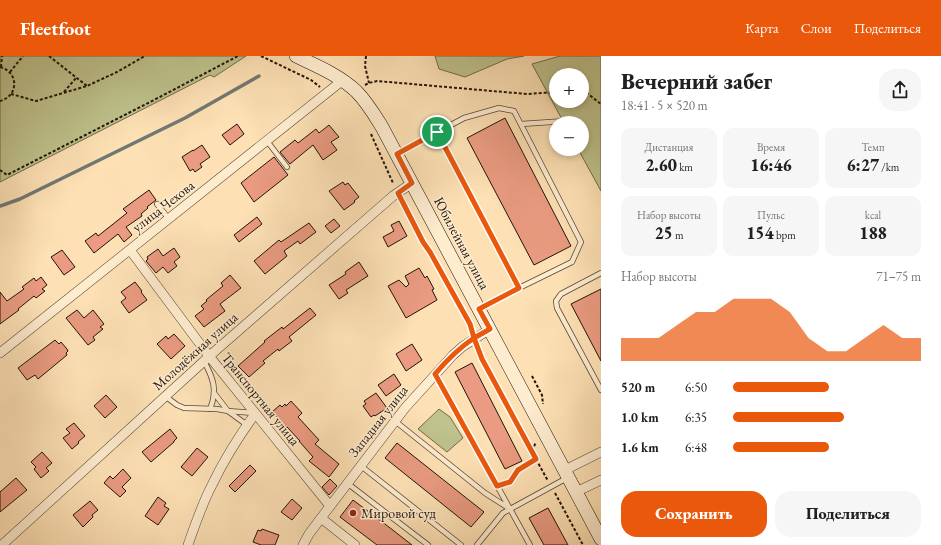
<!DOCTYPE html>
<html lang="ru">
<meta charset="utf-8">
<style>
:root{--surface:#fff;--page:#f6f6f6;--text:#202124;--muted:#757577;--accent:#ea580c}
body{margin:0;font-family:"EB Garamond",serif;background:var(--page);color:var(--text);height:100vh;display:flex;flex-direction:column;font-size:15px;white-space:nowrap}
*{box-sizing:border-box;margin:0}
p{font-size:13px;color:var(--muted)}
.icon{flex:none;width:22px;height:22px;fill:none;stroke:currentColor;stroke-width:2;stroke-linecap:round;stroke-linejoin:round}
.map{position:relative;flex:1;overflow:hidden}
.sheet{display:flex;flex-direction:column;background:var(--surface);width:340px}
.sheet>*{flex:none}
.fabs{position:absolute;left:549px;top:12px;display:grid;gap:8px}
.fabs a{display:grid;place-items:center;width:40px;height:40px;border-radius:50%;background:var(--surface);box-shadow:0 2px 6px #0003;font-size:20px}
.pin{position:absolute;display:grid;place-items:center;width:34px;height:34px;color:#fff;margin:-17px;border:2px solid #fff;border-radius:50%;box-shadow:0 1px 4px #0007}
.round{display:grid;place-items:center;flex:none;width:42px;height:42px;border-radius:16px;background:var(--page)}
.head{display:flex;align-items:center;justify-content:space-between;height:68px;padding:0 20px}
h1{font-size:22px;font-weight:800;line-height:30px}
.stats{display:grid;grid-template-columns:repeat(3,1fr);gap:6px;height:68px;padding:4px 20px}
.stats div{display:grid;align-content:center;border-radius:10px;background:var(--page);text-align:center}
.stats b{font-size:17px;font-weight:800}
.stats small{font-size:11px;font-weight:400}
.stats p{font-size:11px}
.chart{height:112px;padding:8px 20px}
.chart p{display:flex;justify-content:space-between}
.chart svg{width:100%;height:72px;margin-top:4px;fill:var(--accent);opacity:.7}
.button{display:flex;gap:8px;margin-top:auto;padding:8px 20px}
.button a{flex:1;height:46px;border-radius:16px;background:var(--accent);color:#fff;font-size:16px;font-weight:800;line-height:46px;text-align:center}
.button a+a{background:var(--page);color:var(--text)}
ul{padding:0 20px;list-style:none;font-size:13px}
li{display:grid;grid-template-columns:64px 48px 1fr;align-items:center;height:30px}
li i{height:10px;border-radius:5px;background:var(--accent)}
header{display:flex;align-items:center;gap:24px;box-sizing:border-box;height:56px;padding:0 20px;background:var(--accent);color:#fff}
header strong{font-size:19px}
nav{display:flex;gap:22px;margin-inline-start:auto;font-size:14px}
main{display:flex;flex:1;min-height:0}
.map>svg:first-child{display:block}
.green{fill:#bfc38d;stroke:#706b4c;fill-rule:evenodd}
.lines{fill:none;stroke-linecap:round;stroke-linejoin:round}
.stream{stroke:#717873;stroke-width:3.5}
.building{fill:#ea9b81;stroke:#22130a}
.lane-casing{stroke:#594635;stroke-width:6}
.street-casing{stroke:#594635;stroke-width:10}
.secondary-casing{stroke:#22130a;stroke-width:14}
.path{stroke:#22130a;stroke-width:2;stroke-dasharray:3 2;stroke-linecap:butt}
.lane{stroke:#feeccf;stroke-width:4.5}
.street{stroke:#feeccf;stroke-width:9}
.secondary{stroke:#feeccf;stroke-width:13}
.route-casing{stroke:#fff;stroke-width:8}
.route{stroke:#ea580c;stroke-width:5}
.poi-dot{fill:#8f2418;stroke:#feeccf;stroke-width:1.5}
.labels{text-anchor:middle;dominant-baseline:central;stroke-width:3;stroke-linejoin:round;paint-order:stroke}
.street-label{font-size:14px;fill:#22130a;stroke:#feeccf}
.poi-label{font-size:14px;fill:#22130a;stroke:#feeccf;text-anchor:start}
</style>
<header>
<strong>Fleetfoot</strong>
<nav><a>Карта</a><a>Слои</a><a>Поделиться</a></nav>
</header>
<main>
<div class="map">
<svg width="601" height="489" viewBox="0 0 601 489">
<rect width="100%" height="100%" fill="#fde1b5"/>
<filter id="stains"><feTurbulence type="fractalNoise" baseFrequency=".005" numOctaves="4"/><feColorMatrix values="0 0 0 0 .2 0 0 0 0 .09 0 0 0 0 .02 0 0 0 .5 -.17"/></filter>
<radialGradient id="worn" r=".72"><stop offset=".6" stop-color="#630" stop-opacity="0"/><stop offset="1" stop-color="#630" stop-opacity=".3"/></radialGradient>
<!-- green -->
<g class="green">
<polygon points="0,0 246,0 214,21 210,19 0,126"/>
<polygon points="435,0 524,0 507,3 465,21 439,13"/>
<path d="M560,0h41v135l-23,-42h4v-26h-18l-32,-59zM556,19h26v26h-26z"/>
<polygon points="439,353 450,361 463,382 447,396 418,373"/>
</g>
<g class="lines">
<!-- stream -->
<polyline class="stream" points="0,150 20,143 185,62 259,20"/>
</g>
<!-- building -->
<g class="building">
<polygon points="505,62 571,190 534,209 467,82"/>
<polygon points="237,68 244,78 230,89 222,79"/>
<polygon points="329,69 339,81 331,86 337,94 323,104 313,89 290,108 280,96 295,84 298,87 316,73 319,77"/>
<polygon points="202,89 210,101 200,108 202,111 195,116 193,113 190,115 182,101 193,94 193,95"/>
<polygon points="274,101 288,119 254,146 241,127"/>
<polygon points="343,126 345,129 348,127 359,141 354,145 355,146 344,154 329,135"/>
<polygon points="149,134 156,144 147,151 148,152 141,158 142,160 126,171 132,179 124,186 118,178 94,197 85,185 96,177 98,180 127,157 123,153"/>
<polygon points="257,161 262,168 239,186 234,179"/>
<polygon points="334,163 340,170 331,177 325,170"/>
<polygon points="399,165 407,180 388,191 383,181 394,175 391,169"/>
<polygon points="309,167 316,176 300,188 298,185 284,195 287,200 265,218 254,205 279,184 281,186"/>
<polygon points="174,192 180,201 174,206 177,210 168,217 163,211 156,217 146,205 148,203 147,201 158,193 163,200"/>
<polygon points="62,194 75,211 64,219 51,201"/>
<polygon points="359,206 368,220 346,234 348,237 339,243 329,229 346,218 345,216"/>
<polygon points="419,212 425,222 427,220 434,233 432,234 437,244 406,262 388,230 399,224 406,231 409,228 405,220"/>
<polygon points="230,219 241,232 220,248 225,255 204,271 195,260 204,253 201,250 207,245 206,244 223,230 221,227"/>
<polygon points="41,221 47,229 42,233 45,235 36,242 34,240 18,253 19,254 0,268 0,236 7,245 24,233 22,231 34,222 36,225"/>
<polygon points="135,226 142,235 141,236 147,244 129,257 121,246 126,242 121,236"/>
<polygon points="601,233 601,305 571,248"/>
<polygon points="310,252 316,259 289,281 292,285 279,295 278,293 263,305 265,307 249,321 238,310 265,286 264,285 282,271 283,273"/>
<polygon points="77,254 84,262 93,254 104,268 100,271 103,273 93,281 95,284 88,289 66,262"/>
<polygon points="174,278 185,290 171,303 157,288 166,280 168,283"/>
<polygon points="55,284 59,288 61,286 67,293 68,295 66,297 67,299 38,323 35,319 27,324 18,312"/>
<polygon points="412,288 422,304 406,315 396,298"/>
<polygon points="472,307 522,405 505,413 455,316"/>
<polygon points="394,318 401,329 386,340 378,329"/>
<polygon points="376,337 387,352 375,360 374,359 371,361 363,350 366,348 364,345"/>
<polygon points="106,339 117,351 105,362 94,350"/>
<polygon points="291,345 302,357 298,361 319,384 315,388 339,408 329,421 309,405 313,401 299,385 300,385 287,371 286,372 272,356 280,349 282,351 285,348 286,350"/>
<polygon points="74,367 85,380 78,386 79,387 72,393 63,382 70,377 66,373"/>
<polygon points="170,373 177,382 174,385 174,386 151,406 142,396"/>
<polygon points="397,387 484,456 471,471 385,402"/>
<polygon points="197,392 208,401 192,420 181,411"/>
<polygon points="42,396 52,407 46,412 49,415 41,422 34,413 36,411 31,406"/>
<polygon points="250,409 256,415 235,436 229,430"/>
<polygon points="123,413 131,422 122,431 126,435 120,441 104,427 110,420 113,423"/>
<polygon points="16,422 27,434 0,456 0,436"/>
<polygon points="330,423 337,430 329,439 322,431"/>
<polygon points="158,441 166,447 164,450 169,453 158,469 145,460"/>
<polygon points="292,443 302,452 292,464 281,456"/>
<polygon points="353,444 385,468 412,489 377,489 340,461"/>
<polygon points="90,445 98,454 92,459 93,461 83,471 73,459"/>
<polygon points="548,452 568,489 544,489 529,462"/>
<polygon points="262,473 279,479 275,489 261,489 253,486 258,474 261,475"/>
</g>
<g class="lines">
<!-- lane casing -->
<g class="lane-casing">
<g id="lane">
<polyline points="521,68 566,65"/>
<polyline points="267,85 287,111"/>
<polyline points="397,98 464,62 499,52 514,55 581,186 572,206 519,232 437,76"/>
<polyline points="157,148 169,163"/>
<polyline points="601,217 561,238 556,245 557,252 601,334"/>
<polyline points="480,253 519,232"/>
<path d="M204,305c9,17 14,29 6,48"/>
<polyline points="435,318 530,489"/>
<polyline points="214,337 228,355 247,369"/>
<polyline points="165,340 177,349 184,352 217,353 228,355 254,357"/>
<polyline points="395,365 485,437 510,453"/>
<polyline points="361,410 461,489"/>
<polyline points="347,427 428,489"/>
<polyline points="477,489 503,457 567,422"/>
</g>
</g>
<!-- street casing -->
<g class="street-casing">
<g id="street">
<polyline points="130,194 209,300 330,450"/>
<polyline points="0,297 343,24"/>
<polyline points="565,414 601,396"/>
<polyline points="576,436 601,424"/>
<polyline points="321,462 355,489"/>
<polyline points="2,489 214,296 393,140 412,127"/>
<path d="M188,489c7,-20 14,-41 24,-60 12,-25 27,-49 43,-71"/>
<polyline points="303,489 309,478 321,462 405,352 453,299 462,291 490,273"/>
</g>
</g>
<!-- secondary casing -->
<g class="secondary-casing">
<path id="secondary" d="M296,0c21,10 43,19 60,35 11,11 18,23 26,36l219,412"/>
</g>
<!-- path -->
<g class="path">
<polyline points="49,0 87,30"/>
<polyline points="261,0 311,24 320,31"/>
<polyline points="366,0 365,10 369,27"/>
<path d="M0,11c19,5 19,29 0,34"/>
<polyline points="1,11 2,0"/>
<polyline points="10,16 23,0"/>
<polyline points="365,29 369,27 377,25 527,38 556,36"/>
<polyline points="582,34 583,34 601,48"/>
<polyline points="64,36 76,22"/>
<polyline points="11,38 36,45 87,30 117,16 145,0"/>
<polyline points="371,78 393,127"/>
<polyline points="0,114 7,119 154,44 238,0"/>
<polyline points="402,146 423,186 430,196 470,268 472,273"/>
<polyline points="478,293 481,303 548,425"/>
<polyline points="532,320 542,339 543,348"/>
<polyline points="532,395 536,386"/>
<polyline points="505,427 510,426 518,414 536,403"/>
<polyline points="555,437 583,489"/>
</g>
<!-- lane -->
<use href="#lane" class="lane"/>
<!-- street -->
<use href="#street" class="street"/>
<!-- secondary -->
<use href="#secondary" class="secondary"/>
</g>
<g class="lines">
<!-- route casing -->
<g class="route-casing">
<path id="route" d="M437,76l-40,22 15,29 -14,10 25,49 7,10 40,72 4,14c-15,10 -27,22 -39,36l62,112 13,-4 8,-12 18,-11 -54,-100 -8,-21 16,-9 -11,-20 40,-21 -82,-156"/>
</g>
<!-- route -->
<use href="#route" class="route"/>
</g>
<!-- markers -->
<circle class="poi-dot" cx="353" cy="457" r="4"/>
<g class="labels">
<!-- street labels -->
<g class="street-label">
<text transform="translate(163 150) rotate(-38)">улица Чехова</text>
<text transform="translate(462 187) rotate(62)">Юбилейная улица</text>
<text transform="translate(195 295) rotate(-42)">Молодёжная улица</text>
<text transform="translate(261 343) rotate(51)">Транспортная улица</text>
<text transform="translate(378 365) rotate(-52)">Западная улица</text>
</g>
<!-- poi labels -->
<g class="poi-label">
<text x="361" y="457">Мировой суд</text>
</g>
</g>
<rect width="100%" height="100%" filter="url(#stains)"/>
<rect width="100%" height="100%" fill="url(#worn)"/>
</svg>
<div class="fabs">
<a>+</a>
<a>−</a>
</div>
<div class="pin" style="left:437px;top:76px;background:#1e9e55"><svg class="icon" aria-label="arrive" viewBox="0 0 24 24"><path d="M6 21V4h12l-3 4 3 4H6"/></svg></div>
</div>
<section class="sheet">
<div class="head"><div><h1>Вечерний забег</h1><p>18:41 · 5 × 520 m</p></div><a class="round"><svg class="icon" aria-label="share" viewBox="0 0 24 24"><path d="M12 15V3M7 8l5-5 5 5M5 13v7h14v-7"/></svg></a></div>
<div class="stats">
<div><p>Дистанция</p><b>2.60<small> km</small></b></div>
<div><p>Время</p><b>16:46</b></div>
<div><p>Темп</p><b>6:27<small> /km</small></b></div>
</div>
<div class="stats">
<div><p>Набор высоты</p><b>25<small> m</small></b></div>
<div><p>Пульс</p><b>154<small> bpm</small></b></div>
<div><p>kcal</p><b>188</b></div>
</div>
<div class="chart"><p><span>Набор высоты</span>71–75 m</p>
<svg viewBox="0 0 160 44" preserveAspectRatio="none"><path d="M0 44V30L10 30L20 30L30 22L40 14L50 14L60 6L70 6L80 6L90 14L100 30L110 38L120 38L130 30L140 22L150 30L160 30V44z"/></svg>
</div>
<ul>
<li><b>520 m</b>6:50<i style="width:51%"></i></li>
<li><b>1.0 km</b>6:35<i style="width:59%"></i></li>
<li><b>1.6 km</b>6:48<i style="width:51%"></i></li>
</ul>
<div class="button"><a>Сохранить</a><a>Поделиться</a></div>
</section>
</main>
